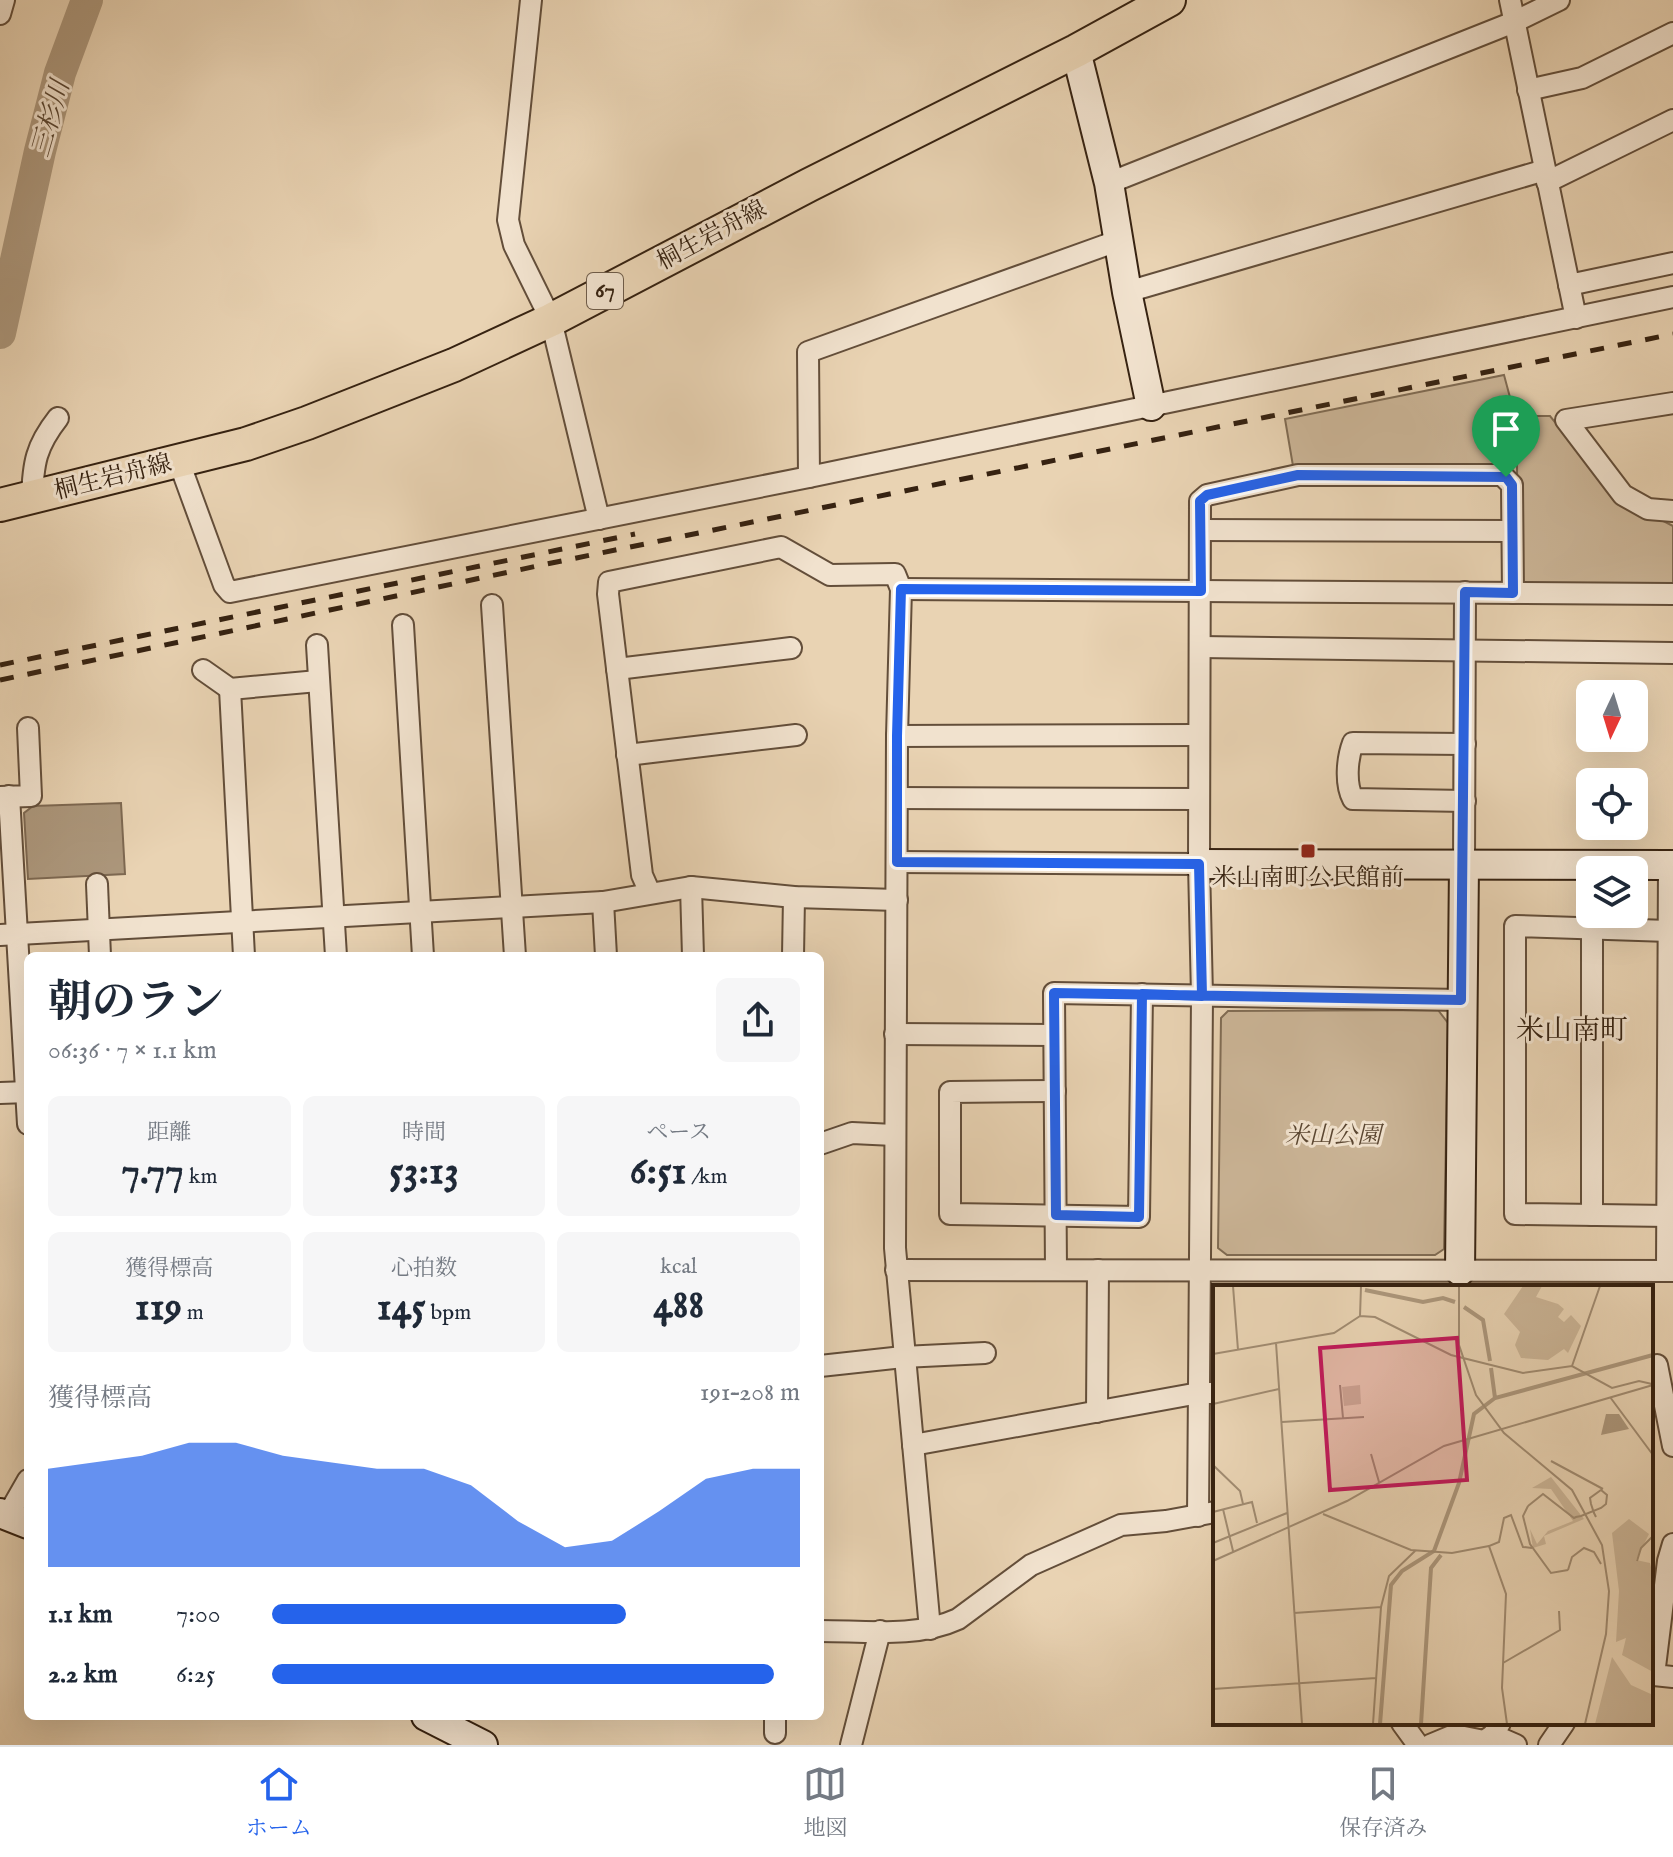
<!DOCTYPE html>
<html lang="ja">
<meta charset="utf-8">
<style>
:root{--surface:#fff;--page:#f6f6f7;--text:#1f2937;--muted:#747a83;--line:#e0e1e3;--accent:#2563eb}
body{margin:0;font-family:"IM FELL English","Noto Serif JP",serif;background:var(--page);color:var(--text);height:100vh;display:flex;flex-direction:column;font-size:30px;white-space:nowrap}
*{box-sizing:border-box;margin:0}
p{font-size:26px;color:var(--muted)}
.icon{flex:none;width:44px;height:44px;fill:none;stroke:currentColor;stroke-width:2;stroke-linecap:round;stroke-linejoin:round}
.map{position:relative;flex:1;overflow:hidden}
.drawer{position:absolute;left:24px;top:952px;width:800px;height:768px;display:flex;flex-direction:column;background:var(--surface);border-radius:12px;box-shadow:0 8px 32px #0002}
.drawer>*{flex:none}
.needle{width:52px;rotate:184deg}
.controls{position:absolute;left:1576px;top:680px;display:grid;gap:16px}
.controls a{display:grid;place-items:center;width:72px;height:72px;border-radius:12px;background:var(--surface);box-shadow:0 8px 32px #0002;font-size:40px}
.pin{position:absolute;display:grid;place-items:center;width:68px;height:68px;color:#fff;margin:-82px -34px;border-radius:50% 50% 50% 0;rotate:-45deg;box-shadow:0 0 8px #0007}
.pin .icon{rotate:45deg}
.round{display:grid;place-items:center;flex:none;width:84px;height:84px;border-radius:12px;background:var(--page)}
.headline{display:flex;align-items:center;justify-content:space-between;height:136px;padding:0 24px}
h1{font-size:44px;font-weight:700;line-height:60px}
.figures{display:grid;grid-template-columns:repeat(3,1fr);gap:12px;height:136px;padding:8px 24px}
.figures div{display:grid;align-content:center;border-radius:12px;background:var(--page);text-align:center}
.figures b{font-size:40px;font-weight:700}
.figures small{font-size:22px;font-weight:400}
.figures p{font-size:22px}
.chart{height:224px;padding:16px 24px}
.chart p{display:flex;justify-content:space-between}
.chart svg{width:100%;height:144px;margin-top:8px;fill:var(--accent);opacity:.7}
ul{padding:0 24px;list-style:none;font-size:26px}
li{display:grid;grid-template-columns:128px 96px 1fr;align-items:center;height:60px}
li i{height:20px;border-radius:10px;background:var(--accent)}
.dock{display:flex;justify-content:space-around;align-items:center;height:112px;border-top:2px solid var(--line);background:var(--surface);font-size:22px;color:var(--muted)}
.dock a{display:grid;justify-items:center;gap:4px}
.dock .current{color:var(--accent)}
.map>svg:first-child{display:block}
.green{fill:#cbb597;stroke:#806c54;stroke-width:2}
.water{fill:#ac977c;stroke:#7d6851;stroke-width:2}
.lines{fill:none;stroke-linecap:round;stroke-linejoin:round}
.river{stroke:#ac977c;stroke-width:32}
.street-casing{stroke:#634e3a;stroke-width:24}
.secondary-casing{stroke:#362211;stroke-width:32}
.primary-casing{stroke:#362211;stroke-width:36}
.street{stroke:#f1e2ce;stroke-width:20}
.secondary{stroke:#f1e2ce;stroke-width:28}
.primary{stroke:#e9d3b3;stroke-width:32}
.rail{stroke:#362211;stroke-width:5;stroke-dasharray:14 14;stroke-linecap:butt}
.route-casing{stroke:#fff;stroke-width:16}
.route{stroke:#2563eb;stroke-width:10}
.poi-dot{fill:#8f2418;stroke:#f1e2ce;stroke-width:3}
.labels{text-anchor:middle;dominant-baseline:central;stroke-width:6;stroke-linejoin:round;paint-order:stroke}
.shield{fill:#f1e2ce;stroke:#6e5c4a;stroke-width:2}
.shield-label{font-size:22px;font-weight:bold;fill:#362211}
.street-label{font-size:24px;fill:#362211;stroke:#f1e2ce}
.poi-label{font-size:24px;fill:#362211;stroke:#f1e2ce}
.park-label{font-size:24px;font-style:italic;fill:#5b4732;stroke:#f1e2ce}
.water-label{font-size:26px;font-style:italic;fill:#594531;stroke:#f1e2ce}
.quarter-label{font-size:28px;fill:#362211;stroke:#f1e2ce}
.inset-river{fill:none;stroke:#ac977c;stroke-width:4}
.inset-road{fill:none;stroke:#a18c72;stroke-width:2}
.view{fill:#c2185b;fill-opacity:0.15;stroke:#c2185b;stroke-width:4}
.inset-edge{fill:none;stroke:#362211;stroke-width:4}
</style>
<div class="map">
<svg width="1673" height="1745" viewBox="0 0 1673 1745">
<rect width="100%" height="100%" fill="#e9d3b3"/>
<filter id="stains"><feTurbulence type="fractalNoise" baseFrequency=".0025" numOctaves="4"/><feColorMatrix values="0 0 0 0 .2 0 0 0 0 .09 0 0 0 0 .02 0 0 0 .5 -.17"/></filter>
<radialGradient id="worn" r=".72"><stop offset=".6" stop-color="#630" stop-opacity="0"/><stop offset="1" stop-color="#630" stop-opacity=".3"/></radialGradient>
<!-- green -->
<g class="green">
<polygon points="1504,375 1515,416 1550,416 1621,503 1633,512 1648,513 1673,526 1673,583 1522,584 1518,578 1517,465 1293,466 1285,419"/>
<polygon points="1438,1010 1448,1023 1444,1249 1435,1255 1227,1255 1218,1248 1221,1018 1228,1011"/>
</g>
<!-- water -->
<polygon class="water" points="121,803 125,874 28,879 24,813 33,806"/>
<g class="lines">
<!-- river -->
<polyline class="river" points="0,333 40,151 60,73 87,0"/>
<!-- street casing -->
<g class="street-casing">
<g id="street">
<polyline points="531,0 508,220 514,245 551,320 599,519"/>
<polyline points="1510,0 1576,318"/>
<polyline points="0,14 4,0"/>
<polyline points="1528,90 1582,78 1673,33"/>
<polyline points="1547,182 1673,120"/>
<polyline points="1109,183 1514,22 1559,0"/>
<polyline points="1569,285 1673,263"/>
<polyline points="1127,292 1545,170"/>
<polyline points="1673,403 1566,420 1623,495 1648,509 1673,511"/>
<polyline points="179,462 224,585 230,592 809,477 1673,297"/>
<polyline points="809,477 808,352 1120,240"/>
<path d="M32,499c1,-36 4,-53 26,-81"/>
<polyline points="1201,530 1512,531"/>
<polyline points="901,589 1673,594"/>
<polyline points="492,605 515,956"/>
<polyline points="403,625 423,956"/>
<polyline points="317,645 336,956"/>
<polyline points="1201,647 1673,653"/>
<polyline points="617,669 791,648"/>
<polyline points="203,670 230,689 318,681"/>
<polyline points="230,689 244,956"/>
<polyline points="897,736 1199,735"/>
<polyline points="627,755 796,735"/>
<polyline points="9,796 28,1124"/>
<polyline points="0,797 31,796 28,728"/>
<polyline points="897,798 1199,799"/>
<path d="M1465,801l-112,-2c-8,-15 -6,-40 0,-56l112,1"/>
<polyline points="897,862 1199,864"/>
<polyline points="1464,865 1465,592"/>
<polyline points="97,884 100,956"/>
<polyline points="691,887 693,956"/>
<polyline points="650,893 642,875 608,594 609,582 781,547 830,575 895,574 901,589 897,736 895,1248 930,1629"/>
<polyline points="603,902 606,956"/>
<polyline points="0,935 603,902 691,887 794,897 897,900"/>
<polyline points="793,956 794,897"/>
<polyline points="895,1034 1054,1035"/>
<polyline points="1055,1091 950,1092 950,1214 1139,1217 1142,994"/>
<polyline points="0,1093 28,1092"/>
<polyline points="820,1144 852,1133 894,1135"/>
<polyline points="1592,1215 1592,928"/>
<polyline points="1669,1216 1515,1214 1515,926 1669,931"/>
<polyline points="1056,1269 1054,993 1461,1000"/>
<polyline points="896,1270 1673,1271"/>
<polyline points="1667,1271 1669,865"/>
<polyline points="1657,1365 1673,1446"/>
<polyline points="820,1366 903,1357 985,1353"/>
<polyline points="1097,1412 1098,1270"/>
<polyline points="913,1445 1199,1393 1215,1393"/>
<polyline points="8,1515 28,1480"/>
<polyline points="1198,1516 1202,996 1199,864 1200,501 1207,495 1298,475 1502,475 1512,485 1513,593"/>
<polyline points="1673,1544 1668,1561 1654,1675 1673,1677"/>
<path d="M820,1631c45,0 97,7 138,-12l73,-54 90,-40 45,-4 49,-9"/>
<polyline points="775,1716 775,1733"/>
<polyline points="1402,1723 1418,1745"/>
<polyline points="1493,1735 1516,1745"/>
<polyline points="851,1745 880,1631"/>
<polyline points="1430,1745 1454,1735 1484,1741 1493,1735 1500,1723"/>
<polyline points="1549,1745 1564,1723"/>
</g>
</g>
<!-- secondary casing -->
<g class="secondary-casing">
<g id="secondary">
<polyline points="1076,51 1109,183 1127,292 1151,406"/>
<polyline points="1199,864 1673,865"/>
<polyline points="1460,1271 1464,865"/>
<polyline points="0,1513 28,1524"/>
<polyline points="426,1716 483,1745"/>
</g>
</g>
<!-- primary casing -->
<g class="primary-casing">
<polyline id="primary" points="0,505 246,444 307,423 454,365 551,320 809,185 1076,51 1169,0"/>
</g>
<!-- street -->
<use href="#street" class="street"/>
<!-- secondary -->
<use href="#secondary" class="secondary"/>
<!-- primary -->
<use href="#primary" class="primary"/>
<!-- rail -->
<g class="rail">
<polyline points="0,665 635,534"/>
<polyline points="0,680 542,565 1673,334"/>
</g>
</g>
<g class="lines">
<!-- route casing -->
<g class="route-casing">
<path id="route" d="M1506,477l-208,-2 -91,20 -7,6 1,90 -300,-2 -4,147v126l302,2 3,132 -60,-2 -3,223 -83,-2 -2,-222c136,2 271,5 407,7l4,-408 48,1 -1,-108 -6,-8"/>
</g>
<!-- route -->
<use href="#route" class="route"/>
</g>
<!-- markers -->
<rect class="poi-dot" x="1300" y="843" width="16" height="16" rx="4"/>
<g class="labels">
<!-- shield labels -->
<rect class="shield" x="587" y="273" width="36" height="36" rx="6"/>
<g class="shield-label">
<text x="605" y="291">67</text>
</g>
<!-- street labels -->
<g class="street-label">
<text transform="translate(712 236) rotate(-28)">桐生岩舟線</text>
<text transform="translate(113 478) rotate(-14)">桐生岩舟線</text>
</g>
<!-- poi labels -->
<g class="poi-label">
<text x="1308" y="878">米山南町公民館前</text>
</g>
<!-- park labels -->
<g class="park-label">
<text x="1333" y="1136">米山公園</text>
</g>
<!-- water labels -->
<g class="water-label">
<text transform="translate(51 119) rotate(-74)">三杉川</text>
</g>
<!-- quarter labels -->
<g class="quarter-label">
<text x="1572" y="1031">米山南町</text>
</g>
</g>
<!-- overview -->
<g transform="translate(1213 1285)">
<rect width="440" height="440" fill="#e9d3b3"/>
<path d="M310,1h19l-6,11 22,7 6,5 -6,8 6,5 7,-7 10,11 -13,27 -4,-4 -16,11 -27,-2 -6,-13 5,-13 -16,-18zM147,100l1,19 -17,2 -2,-19zM338,192l33,42 -40,17 2,8 -13,4 -3,-19 7,15 11,-13 25,-10 -22,-32 -19,-1zM416,234l20,15 -13,26 14,3 3,13v96l-31,-17 4,-17 -10,4 3,-51 -7,-58zM399,372l19,28 22,10v29h-58z" fill="#cbb597"/>
<path d="M393,129h13l10,15 -28,6z" fill="#ac977c"/>
<path class="inset-river" d="M152,5l58,12 20,-4 12,4M251,22l19,13 7,41M278,83l4,30M167,439l11,-139 11,-14 32,-20 25,-68 15,-69 21,-16 158,-43M208,439l10,-156 10,-13"/>
<path class="inset-road" d="M20,1l5,64M246,1v59l17,50 28,38 68,57 30,55 7,46 -3,43 -21,90M147,31l15,1 76,38 72,18 49,-7 40,22 27,-7 13,3M63,58l26,381M0,69l121,-21 26,-17 1,-30M359,81l28,-80M127,100l3,33M397,112l43,58M0,119l66,-15M69,137l82,-5M158,169l8,28M338,176l52,28M0,180l27,26 3,13M315,221l-5,10 7,28 21,29 17,-3M315,221l15,-12 31,24 2,-1 5,-1 20,-8 5,-4 1,-9 -6,-5 -11,8 1,6 3,9 2,4M10,224l10,42M0,227l39,-10 5,21M110,229l88,36 41,3 37,-7M0,258l74,-30M0,276l134,-60 97,-55 209,-61M424,276l4,-13 12,-12M355,285l4,-13 12,-9 10,4 7,12M168,322l8,-31 26,-25M81,328l87,-6 -8,117M290,378l57,-33 -1,-19M0,404l163,-11M294,439l-5,-36 4,-94 -17,-48 10,-4 5,-24 7,-3 12,32 9,1"/>
<path class="view" d="M244,53l10,142 -137,10 -10,-142z"/>
<rect width="440" height="440" class="inset-edge"/>
</g>
<rect width="100%" height="100%" filter="url(#stains)"/>
<rect width="100%" height="100%" fill="url(#worn)"/>
</svg>
<div class="controls">
<a><svg class="needle" viewBox="-14 -14 28 28"><path d="M0-13l5 13h-10z" fill="#e53935"/><path d="M0 13l5-13h-10z" fill="#747a83"/></svg></a>
<a><svg class="icon" aria-label="locate" viewBox="0 0 24 24"><circle cx="12" cy="12" r="6"/><path d="M12 2v4M12 18v4M2 12h4M18 12h4"/></svg></a>
<a><svg class="icon" aria-label="layers" viewBox="0 0 24 24"><path d="M12 4l9 5-9 5-9-5zM3 14l9 5 9-5"/></svg></a>
</div>
<div class="pin" style="left:1506px;top:477px;background:#1e9e55"><svg class="icon" aria-label="arrive" viewBox="0 0 24 24"><path d="M6 21V4h12l-3 4 3 4H6"/></svg></div>
<section class="drawer">
<div class="headline"><div><h1>朝のラン</h1><p>06:36 · 7 × 1.1 km</p></div><a class="round"><svg class="icon" aria-label="share" viewBox="0 0 24 24"><path d="M12 15V3M7 8l5-5 5 5M5 13v7h14v-7"/></svg></a></div>
<div class="figures">
<div><p>距離</p><b>7.77<small> km</small></b></div>
<div><p>時間</p><b>53:13</b></div>
<div><p>ペース</p><b>6:51<small> /km</small></b></div>
</div>
<div class="figures">
<div><p>獲得標高</p><b>119<small> m</small></b></div>
<div><p>心拍数</p><b>145<small> bpm</small></b></div>
<div><p>kcal</p><b>488</b></div>
</div>
<div class="chart"><p><span>獲得標高</span>191–208 m</p>
<svg viewBox="0 0 160 44" preserveAspectRatio="none"><path d="M0 44V14L10 12L20 10L30 6L40 6L50 10L60 12L70 14L80 14L90 19L100 30L110 38L120 36L130 27L140 17L150 14L160 14V44z"/></svg>
</div>
<ul>
<li><b>1.1 km</b>7:00<i style="width:67%"></i></li>
<li><b>2.2 km</b>6:25<i style="width:95%"></i></li>
</ul>
</section>
</div>
<nav class="dock">
<a class="current"><svg class="icon" aria-label="home" viewBox="0 0 24 24"><path d="M3 11l9-7 9 7M6 9v11h12V9"/></svg>ホーム</a>
<a><svg class="icon" aria-label="map" viewBox="0 0 24 24"><path d="M3 6l6-2 6 2 6-2v14l-6 2-6-2-6 2zM9 4v14M15 6v14"/></svg>地図</a>
<a><svg class="icon" aria-label="saved" viewBox="0 0 24 24"><path d="M7 4h10v16l-5-4-5 4z"/></svg>保存済み</a>
</nav>
